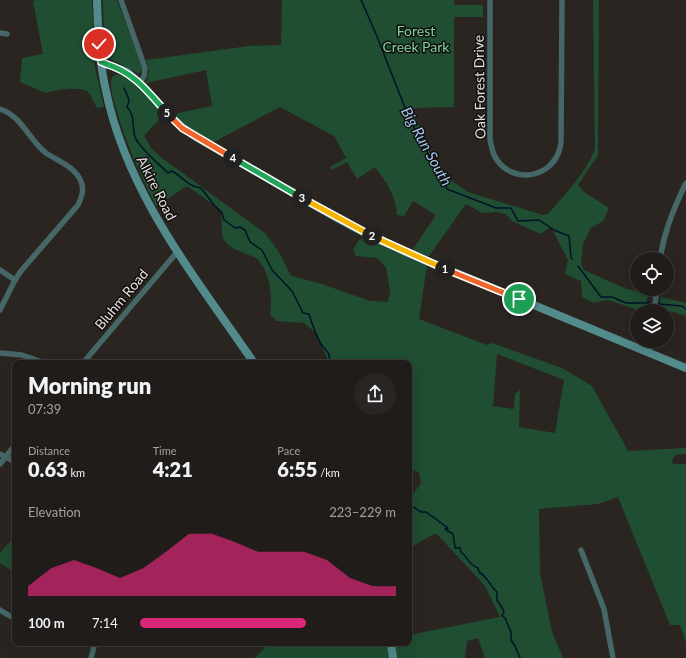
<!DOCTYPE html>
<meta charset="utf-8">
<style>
:root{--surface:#201c1a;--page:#282523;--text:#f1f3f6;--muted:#a2a1a2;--line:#3d3a39;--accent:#db2777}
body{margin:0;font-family:Lato,sans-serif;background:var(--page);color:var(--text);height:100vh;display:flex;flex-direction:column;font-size:15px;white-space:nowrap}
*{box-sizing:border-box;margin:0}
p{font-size:13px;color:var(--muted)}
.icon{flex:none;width:22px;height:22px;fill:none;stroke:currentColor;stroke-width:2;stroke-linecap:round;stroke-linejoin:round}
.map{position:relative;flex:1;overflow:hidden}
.panel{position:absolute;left:12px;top:360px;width:400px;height:286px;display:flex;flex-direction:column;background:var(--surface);border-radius:8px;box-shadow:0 4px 16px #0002,0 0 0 1px var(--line)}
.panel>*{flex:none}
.tools{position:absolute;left:630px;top:252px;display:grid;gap:8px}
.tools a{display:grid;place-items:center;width:44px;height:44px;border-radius:50%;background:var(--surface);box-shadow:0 4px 16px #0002,0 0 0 1px var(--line);font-size:20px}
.pin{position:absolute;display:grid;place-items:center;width:34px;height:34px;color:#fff;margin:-17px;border:2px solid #fff;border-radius:50%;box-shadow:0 1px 4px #0007}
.km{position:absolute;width:20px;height:20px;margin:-10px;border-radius:50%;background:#222;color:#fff;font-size:11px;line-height:20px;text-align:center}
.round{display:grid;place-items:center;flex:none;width:42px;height:42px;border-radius:21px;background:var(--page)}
.head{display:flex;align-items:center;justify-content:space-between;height:68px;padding:0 16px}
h1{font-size:22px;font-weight:800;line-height:30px}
.metrics{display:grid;grid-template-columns:repeat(3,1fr);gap:6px;height:68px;padding:4px 16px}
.metrics div{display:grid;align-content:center}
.metrics b{font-size:20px;font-weight:800}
.metrics small{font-size:11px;font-weight:400}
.metrics p{font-size:11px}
.chart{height:112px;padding:8px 16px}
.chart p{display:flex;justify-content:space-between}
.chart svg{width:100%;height:72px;margin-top:4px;fill:var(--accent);opacity:.7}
ul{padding:0 16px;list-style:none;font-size:13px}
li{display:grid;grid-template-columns:64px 48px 1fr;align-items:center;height:30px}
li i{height:10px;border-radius:5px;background:var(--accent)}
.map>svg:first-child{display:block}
.green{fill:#1f4e32;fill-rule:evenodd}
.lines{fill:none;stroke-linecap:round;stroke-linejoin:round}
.stream{stroke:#001328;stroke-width:1.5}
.street{stroke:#456767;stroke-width:5.5}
.secondary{stroke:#528b8c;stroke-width:8}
.split-1-casing{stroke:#fff;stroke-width:8}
.split-2-casing{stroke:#fff;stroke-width:8}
.split-3-casing{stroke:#fff;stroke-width:8}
.split-4-casing{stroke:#fff;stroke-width:8}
.split-5-casing{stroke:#fff;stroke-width:8}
.split-6-casing{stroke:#fff;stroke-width:8}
.split-7-casing{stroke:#fff;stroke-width:8}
.split-1{stroke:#f0652b;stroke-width:5}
.split-2{stroke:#f5b400;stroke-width:5}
.split-3{stroke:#f5b400;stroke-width:5}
.split-4{stroke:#22a559;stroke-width:5}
.split-5{stroke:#f0652b;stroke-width:5}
.split-6{stroke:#22a559;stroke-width:5}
.split-7{stroke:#22a559;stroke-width:5}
.labels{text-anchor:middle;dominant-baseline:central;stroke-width:3;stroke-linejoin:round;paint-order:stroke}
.park-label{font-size:14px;fill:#7dd59d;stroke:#120f0d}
.street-label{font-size:14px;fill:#e3dfdc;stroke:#120f0d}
.water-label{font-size:15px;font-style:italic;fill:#a2c9f1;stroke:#120f0d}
</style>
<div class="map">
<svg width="686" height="658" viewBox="0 0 686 658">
<rect width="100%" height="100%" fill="#2b2522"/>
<!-- green -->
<g class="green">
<path d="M37,0h55l3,68 9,39 -7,1c-3,-5 -6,-13 -10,-17 -8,-5 -33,-1 -41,2l-26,-11 2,-24 21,-4 -10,-53z"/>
<polygon points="103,0 117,0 140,61 142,69 139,74 109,58 104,51"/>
<path d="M282,0h172v5h29v12h-29v90l-42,1 23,58 8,9 25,17 75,23 5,-1c17,-20 38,-41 47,-65l-2,-149h6l-1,155 -20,30 6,7 25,16 -6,13 -12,7 -8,16 -2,20 3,6 40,18 24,6 -2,11 -8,5 -30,-10 -15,3 -11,-6 -1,-16 -16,-7 3,-14 -17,-33 -11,7 -28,-13 -6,-7 -11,-2 -13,1 -16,-9 -39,55 -16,-7 25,-37 -23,-14 -9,15 -7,-1c-1,-20 -11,-33 -22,-48l-18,12 -10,-17 -15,8 -2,-3 16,-9 -12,-22 -54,-29 -68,36 -21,-12 -18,-17 39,-8 -6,-36 -60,13 3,-13 -3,-10 103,-14 32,-1z"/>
<path d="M117,74c18,3 35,28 46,41l-19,21 8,13 10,9 103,75 14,19 12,24 31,8 48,17 18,1 2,-11 -4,-24 -9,-9 -21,-2 -3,-6 5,-9 6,-4 35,17 28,11 -8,54 68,26 5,-2 70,25 30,18 36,65 58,-3v6l-11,1 -3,6 1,3h13v179l-6,-18h-10l-52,-128 -20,7 -59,5 1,64 12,59 11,26h-78l-7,-20 -11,3 -2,17h-69l-1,-15h14v-8l91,-18 -15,-31 -48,-52 -5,1 -23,13v-54h4l8,-11 -2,-10 -10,-6v-104h-80l-13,-30 -12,-10 -28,-2 -6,-7c3,-15 0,-48 -16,-57 -11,-5 -25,-7 -31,-19 -2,-5 -1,-21 -2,-28l-34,-24 -31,20c-16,-32 -31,-64 -40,-98 -3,-10 -7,-21 -4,-31zM497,354l67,26 -9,53 -36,-6 1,-37 -5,4 -1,15 -21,-3z"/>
<polygon points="661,297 686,303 686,316 659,308"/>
<polygon points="15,536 15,573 0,563 0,553"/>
<polygon points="269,643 388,643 389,658 255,658"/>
</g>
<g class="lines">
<!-- stream -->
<g class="stream">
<polyline points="361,0 376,34 409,118 447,189 496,208 511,208 518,221 539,220 554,230 569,236 571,257 572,259"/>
<path d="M124,88c3,7 7,12 3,19 8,7 5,20 8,30 4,11 25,28 33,36l4,-2c11,6 15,15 29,17l14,18 7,7 2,7 11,8 5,-1 5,3 5,12 12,8 10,20 20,21 11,22 6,1c3,10 7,21 12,30 5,8 10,7 8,19"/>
<polyline points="578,266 601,297 612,297 626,303 651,303"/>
<polyline points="659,304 682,306 686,309"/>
<path d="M409,497v7l12,8h5l22,16 -3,1 8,5 2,14h5l1,4c7,5 7,12 17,16l1,4c9,5 10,13 18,20v8l7,11 -2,5 3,2 6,14v8l4,6 5,12"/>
</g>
<!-- street -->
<g class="street">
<polyline points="121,0 145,68 144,76 140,83"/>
<path d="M490,0v139c1,6 2,12 5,18 17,29 61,22 66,-14l1,-143"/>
<polyline points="0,33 7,34"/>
<path d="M0,109c22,7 29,31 46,44 12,8 27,13 34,26 5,10 2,17 -2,26l-57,66 -6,9 -15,30"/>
<path d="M660,259c4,-27 14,-52 26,-76"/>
<polyline points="0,270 15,280"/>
<polyline points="654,311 657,289"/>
<polyline points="649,352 650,341"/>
<polyline points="0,353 22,355 45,363"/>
<polyline points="83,363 178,251"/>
<polyline points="0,454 15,462"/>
<polyline points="0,464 15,445"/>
<polyline points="581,550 604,609 613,658"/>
<polyline points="0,610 15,619"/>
<polyline points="91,658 95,643"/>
</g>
<!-- secondary -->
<g class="secondary">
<path d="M97,0c1,30 2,61 9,91 21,103 90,187 148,272"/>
<polyline points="101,62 127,72 140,83 168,114 182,127 196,137 335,217 363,232 403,251 686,368"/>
<polyline points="391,643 393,658"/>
</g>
</g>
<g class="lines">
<!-- split-1 casing -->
<g class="split-1-casing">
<polyline id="split-1" points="445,269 519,299"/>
</g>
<!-- split-2 casing -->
<g class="split-2-casing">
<polyline id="split-2" points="372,236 445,269"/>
</g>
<!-- split-3 casing -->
<g class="split-3-casing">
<polyline id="split-3" points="302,198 372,236"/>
</g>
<!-- split-4 casing -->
<g class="split-4-casing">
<polyline id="split-4" points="233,158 302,198"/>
</g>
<!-- split-5 casing -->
<g class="split-5-casing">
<polyline id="split-5" points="167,113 182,128 233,158"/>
</g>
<!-- split-6 casing -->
<g class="split-6-casing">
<path id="split-6" d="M106,64c28,8 43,29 61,49"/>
</g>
<!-- split-7 casing -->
<g class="split-7-casing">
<polyline id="split-7" points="99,44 101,62 106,64"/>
</g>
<!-- split-1 -->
<use href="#split-1" class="split-1"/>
<!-- split-2 -->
<use href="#split-2" class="split-2"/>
<!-- split-3 -->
<use href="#split-3" class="split-3"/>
<!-- split-4 -->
<use href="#split-4" class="split-4"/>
<!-- split-5 -->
<use href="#split-5" class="split-5"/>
<!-- split-6 -->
<use href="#split-6" class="split-6"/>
<!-- split-7 -->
<use href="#split-7" class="split-7"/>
</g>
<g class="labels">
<!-- park labels -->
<g class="park-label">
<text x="416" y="30">Forest<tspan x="416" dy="16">Creek Park</tspan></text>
</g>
<!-- street labels -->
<g class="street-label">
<text transform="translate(479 87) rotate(-91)">Oak Forest Drive</text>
<text transform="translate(157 188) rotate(63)">Alkire Road</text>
<text transform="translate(121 299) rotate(-50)">Bluhm Road</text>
</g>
<!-- water labels -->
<g class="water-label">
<text transform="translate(427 146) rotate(61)">Big Run South</text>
</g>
</g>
</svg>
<div class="tools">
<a><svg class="icon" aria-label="locate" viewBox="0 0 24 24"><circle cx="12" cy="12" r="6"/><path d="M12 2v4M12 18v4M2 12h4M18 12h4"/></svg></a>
<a><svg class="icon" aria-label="layers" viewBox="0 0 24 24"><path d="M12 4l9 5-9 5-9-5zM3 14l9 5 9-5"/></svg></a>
</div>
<div class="pin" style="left:519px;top:299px;background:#1e9e55"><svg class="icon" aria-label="arrive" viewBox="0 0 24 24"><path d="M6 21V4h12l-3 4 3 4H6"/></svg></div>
<div class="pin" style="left:99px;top:44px;background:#d93025"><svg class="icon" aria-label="check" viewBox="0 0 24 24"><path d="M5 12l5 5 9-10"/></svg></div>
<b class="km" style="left:445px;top:269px">1</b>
<b class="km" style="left:372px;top:236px">2</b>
<b class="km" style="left:302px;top:198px">3</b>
<b class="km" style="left:233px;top:158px">4</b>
<b class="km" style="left:167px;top:113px">5</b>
<section class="panel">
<div class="head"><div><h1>Morning run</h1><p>07:39</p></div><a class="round"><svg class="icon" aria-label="share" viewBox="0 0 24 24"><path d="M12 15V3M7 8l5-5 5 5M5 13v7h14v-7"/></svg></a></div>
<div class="metrics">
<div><p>Distance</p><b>0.63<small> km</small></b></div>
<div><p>Time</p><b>4:21</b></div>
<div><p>Pace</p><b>6:55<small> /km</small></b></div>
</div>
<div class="chart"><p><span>Elevation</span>223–229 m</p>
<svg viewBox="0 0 160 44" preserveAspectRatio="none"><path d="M0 44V38L10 27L20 22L30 27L40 33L50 27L60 17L70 6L80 6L90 11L100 17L110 17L120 17L130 22L140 33L150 38L160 38V44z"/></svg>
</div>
<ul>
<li><b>100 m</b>7:14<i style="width:65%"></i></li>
</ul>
</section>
</div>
